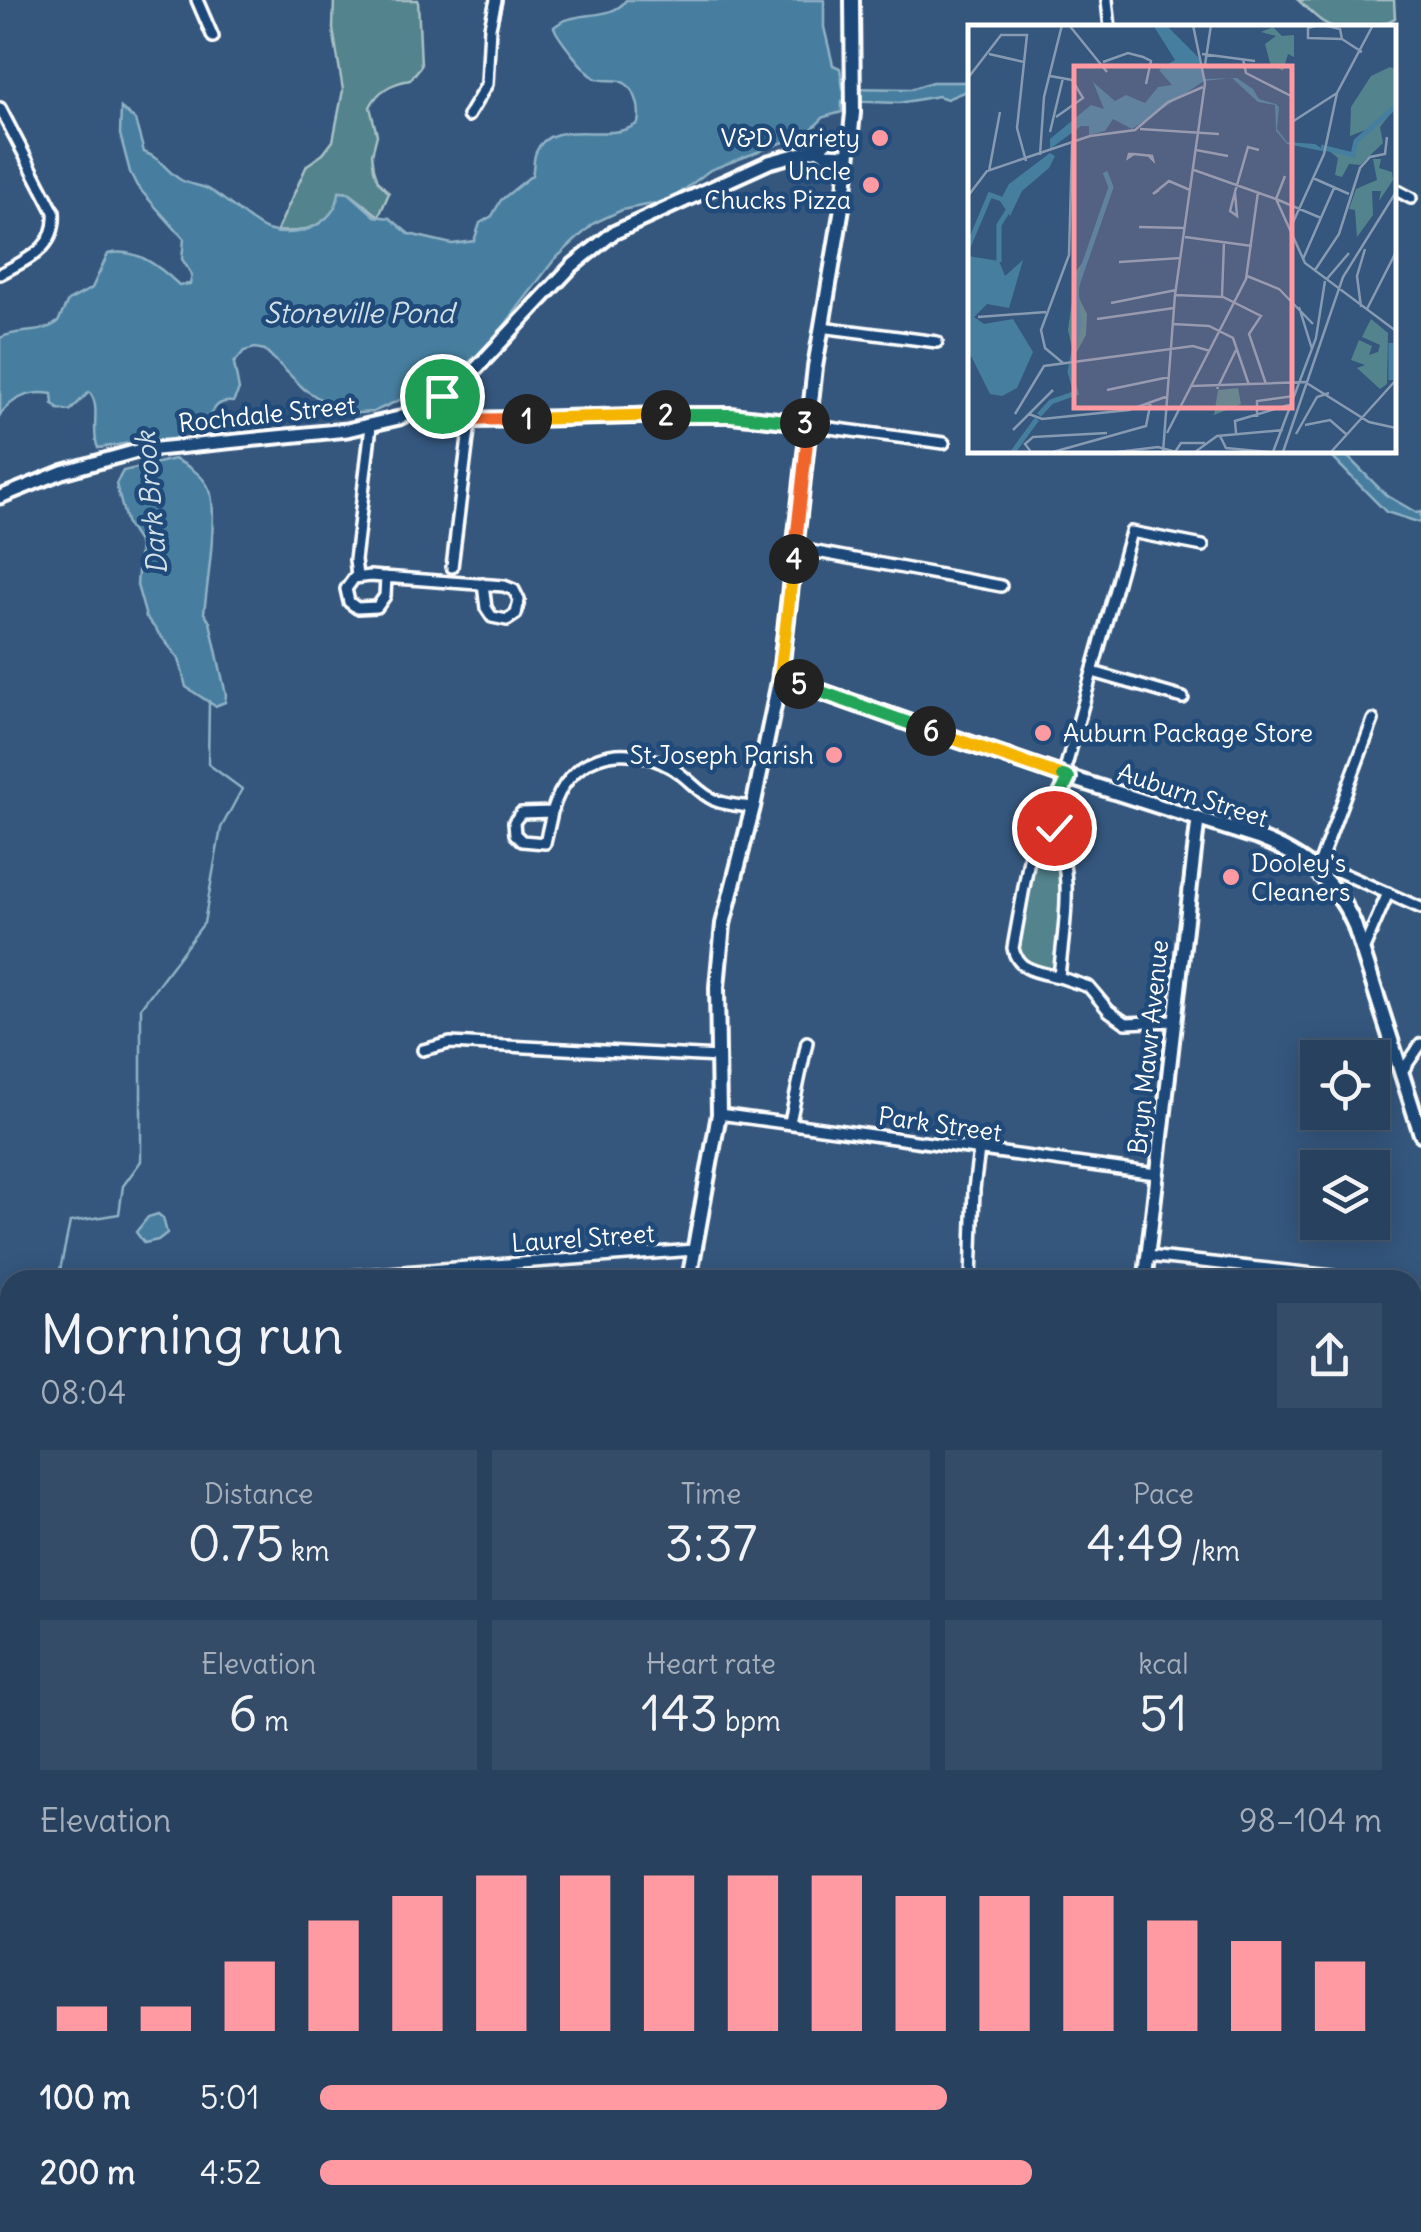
<!DOCTYPE html>
<meta charset="utf-8">
<style>
:root{--surface:#28415e;--page:#344c67;--text:#f1f3f6;--muted:#a5afbc;--line:#445a73;--accent:#ff9aa2}
body{margin:0;font-family:Delius,sans-serif;background:var(--page);color:var(--text);height:100vh;display:flex;flex-direction:column;font-size:38px;white-space:nowrap}
*{box-sizing:border-box;margin:0}
p{font-size:32px;color:var(--muted)}
.icon{flex:none;width:55px;height:55px;fill:none;stroke:currentColor;stroke-width:2;stroke-linecap:round;stroke-linejoin:round}
.map{position:relative;flex:1;overflow:hidden}
.side{position:absolute;left:0px;top:1270px;width:1422px;height:962px;display:flex;flex-direction:column;background:var(--surface);border-radius:30px 30px 0 0;box-shadow:0 5px 25px #0003,0 0 0 2px var(--line)}
.side>*{flex:none}
.fabs{position:absolute;left:1300px;top:1040px;display:grid;gap:20px}
.fabs a{display:grid;place-items:center;width:90px;height:90px;border-radius:0px;background:var(--surface);box-shadow:0 5px 25px #0003,0 0 0 2px var(--line);font-size:50px}
.pin{position:absolute;display:grid;place-items:center;width:85px;height:85px;color:#fff;margin:-42px;border:5px solid #fff;border-radius:50%;box-shadow:0 2px 10px #0007}
.km{position:absolute;width:50px;height:50px;margin:-25px;border-radius:50%;background:#222;color:#fff;font-size:28px;line-height:50px;text-align:center}
.round{display:grid;place-items:center;flex:none;width:105px;height:105px;border-radius:0px;background:var(--page)}
.headline{display:flex;align-items:center;justify-content:space-between;height:170px;padding:0 40px}
h1{font-size:55px;font-weight:600;line-height:75px}
.stats{display:grid;grid-template-columns:repeat(3,1fr);gap:15px;height:170px;padding:10px 40px}
.stats div{display:grid;align-content:center;border-radius:0px;background:var(--page);text-align:center}
.stats b{font-size:50px;font-weight:600}
.stats small{font-size:28px;font-weight:400}
.stats p{font-size:28px}
.chart{height:280px;padding:20px 40px}
.chart p{display:flex;justify-content:space-between}
.chart svg{width:100%;height:180px;margin-top:10px;stroke:var(--accent);stroke-width:6}
ul{padding:0 40px;list-style:none;font-size:32px}
li{display:grid;grid-template-columns:160px 120px 1fr;align-items:center;height:75px}
li i{height:25px;border-radius:12px;background:var(--accent)}
.map>svg:first-child{display:block}
.built{fill:#456081}
.green{fill:#53838d;stroke:#a9c1c6;stroke-width:2.5}
.water{fill:#467e9f;stroke:#90b2c5;stroke-width:2.5}
.lines{fill:none;stroke-linecap:round;stroke-linejoin:round}
.stream{stroke:#90b2c5;stroke-width:2.5}
.minor-casing{stroke:#fff;stroke-width:16}
.tertiary-casing{stroke:#fff;stroke-width:19}
.secondary-casing{stroke:#fff;stroke-width:20}
.minor{stroke:#1f4a7a;stroke-width:9}
.tertiary{stroke:#1f4a7a;stroke-width:11}
.secondary{stroke:#1f4a7a;stroke-width:12}
.split-1-casing{stroke:#fff;stroke-width:20}
.split-2-casing{stroke:#fff;stroke-width:20}
.split-3-casing{stroke:#fff;stroke-width:20}
.split-4-casing{stroke:#fff;stroke-width:20}
.split-5-casing{stroke:#fff;stroke-width:20}
.split-6-casing{stroke:#fff;stroke-width:20}
.split-7-casing{stroke:#fff;stroke-width:20}
.split-8-casing{stroke:#fff;stroke-width:20}
.split-1{stroke:#f0652b;stroke-width:12}
.split-2{stroke:#f5b400;stroke-width:12}
.split-3{stroke:#22a559;stroke-width:12}
.split-4{stroke:#f0652b;stroke-width:12}
.split-5{stroke:#f5b400;stroke-width:12}
.split-6{stroke:#22a559;stroke-width:12}
.split-7{stroke:#f5b400;stroke-width:12}
.split-8{stroke:#22a559;stroke-width:12}
.poi-dot{fill:#ff9aa2;stroke:#1f4a7a;stroke-width:4}
.labels{text-anchor:middle;dominant-baseline:central;stroke-width:9;stroke-linejoin:round;paint-order:stroke}
.poi-label{font-size:25px;fill:#fff;stroke:#1f4a7a;text-anchor:end}
.street-label{font-size:25px;fill:#fff;stroke:#1f4a7a}
.water-label{font-size:28px;font-style:italic;fill:#d1dfe7;stroke:#1f4a7a}
.inset-river{fill:none;stroke:#467e9f;stroke-width:5}
.inset-road{fill:none;stroke:#869ab2;stroke-width:2.5}
.view{fill:#ff9aa2;fill-opacity:0.15;stroke:#ff9aa2;stroke-width:5}
.inset-edge{fill:none;stroke:#fff;stroke-width:5}
</style>
<div class="map">
<svg width="1421" height="2232" viewBox="0 0 1421 2232">
<rect width="100%" height="100%" fill="#35577e"/>
<filter id="ink" filterUnits="userSpaceOnUse"><feTurbulence type="fractalNoise" baseFrequency=".01" numOctaves="2"/><feDisplacementMap in="SourceGraphic" scale="20" xChannelSelector="R" yChannelSelector="G"/><feConvolveMatrix kernelMatrix="1 2 1 2 8 2 1 2 1" color-interpolation-filters="sRGB"/></filter>
<g filter="url(#ink)">
<!-- built -->
<g class="built">
<polygon points="1412,1617 1421,1650 1421,2048 1413,2049"/>
<polygon points="708,2222 1132,2222 1133,2232 703,2232"/>
</g>
<!-- green -->
<g class="green">
<path d="M334,0h84l3,66 -11,14c-18,3 -32,10 -40,27l7,28 -5,19 2,15 4,12 11,12 -10,23 -30,-23 -9,-1c-4,31 -34,42 -63,39l30,-66 16,-11 10,-13 10,-51 -10,-61z"/>
<path d="M1298,0h96l1,18c-19,11 -52,17 -72,4 -9,-6 -17,-15 -25,-22z"/>
<polygon points="1048,820 1064,854 1059,977 1039,972 1014,955 1032,851"/>
<polygon points="10,1332 10,1894 0,1901 0,1428 10,1398"/>
<polygon points="10,1938 10,2114 5,2125 4,2150 0,2154 0,1939"/>
<polygon points="913,2223 913,2222 1049,2223 1021,2232 914,2232"/>
</g>
<!-- water -->
<g class="water">
<path d="M626,0h198v27l9,38 7,3 3,20 68,1 21,-7h39v7l-24,10 -9,-3 -39,7 -57,-2v11l-18,5 -16,16 -98,37 -39,30 -49,10 -28,13 -40,37 -50,66 -27,29 -38,32 -17,3 -49,22 -29,2 -40,-25 -39,-39 -10,-2 -11,3 -10,12 5,27 -6,12c-21,-2 -17,11 -31,22 -8,6 -20,8 -29,16h-24l-51,8c-8,-18 4,-42 -9,-56l-19,19 -12,-2 -5,-5 -1,-10c-21,-4 -40,4 -52,21v-77c19,-10 39,-2 58,-16l10,-21 24,-13 16,-34c28,-7 52,13 71,31l11,-1 2,-9 -10,-16 2,-20 -47,-53 -7,-14 -10,-38 1,-26 14,12 9,32c18,7 22,19 37,28 9,5 20,5 29,10 18,10 38,32 57,40 30,10 70,-6 72,-38l10,1 26,23 15,2 19,16 43,10 22,-3 6,-18 12,-7 9,-16 31,-25c2,-7 1,-16 4,-23 16,-37 72,-6 102,-29 3,-14 -2,-37 -18,-42 -9,-2 -17,1 -25,-3 -9,-5 -38,-41 -41,-51 20,-18 57,-5 72,-27z"/>
<polygon points="1325,450 1341,450 1386,495 1417,513 1421,512 1421,523 1386,512"/>
<path d="M174,459c15,7 30,16 36,32 8,23 -3,95 -6,122l6,9 16,73 -1,7 -10,4 -29,-19 -7,-28 -33,-42 -9,-32 3,-40 -13,-20 -11,-41 7,-13z"/>
<polygon points="158,1214 163,1218 167,1233 158,1240 144,1243 136,1232 148,1217"/>
</g>
<g class="lines">
<!-- stream -->
<g class="stream">
<polyline points="58,1280 70,1222 119,1214 123,1186 141,1161 141,1007 204,923 221,828 242,789 208,764 209,701"/>
<polyline points="10,1478 1,1630 10,1646"/>
<polyline points="0,1789 10,1751"/>
<polyline points="0,1832 2,1924"/>
<polyline points="0,2042 4,2049 10,2130"/>
<polyline points="0,2139 10,2137"/>
</g>
<!-- minor casing -->
<g class="minor-casing">
<g id="minor">
<polyline points="197,0 213,37"/>
<polyline points="1107,0 1110,28"/>
<path d="M0,108l54,104c3,37 -27,47 -54,62"/>
<polyline points="468,116 487,84 490,27 496,0"/>
<polyline points="1394,189 1411,198"/>
<polyline points="821,327 937,342"/>
<polyline points="418,411 447,421 466,422 731,415 944,443"/>
<polyline points="795,548 1001,586"/>
<polyline points="452,567 470,422"/>
<polyline points="357,576 355,560 371,426"/>
<polyline points="386,577 385,596 377,607 357,608 349,602 346,589 354,578 370,576 504,586 514,590 519,600 516,614 507,620 492,617 486,608 483,584"/>
<polyline points="1093,672 1183,698"/>
<polyline points="1373,720 1317,870 1328,867 1421,908"/>
<path d="M552,812l-7,31 -23,-2 -7,-7 -1,-12 7,-9 31,-1c16,-56 68,-73 118,-45 17,9 27,25 44,33 12,5 26,6 39,7"/>
<path d="M1048,820l-18,34 -17,94c4,23 26,24 46,29 5,-54 18,-108 -11,-157l21,-42 -3,-12 65,-234 72,14"/>
<polyline points="1363,951 1388,893"/>
<polyline points="1059,977 1089,987 1109,1011 1126,1023 1174,1021"/>
<polyline points="423,1050 450,1043 719,1057"/>
<polyline points="1401,1073 1421,1044"/>
<polyline points="719,1114 1156,1174"/>
<polyline points="790,1122 807,1042"/>
<polyline points="1147,1256 1333,1276"/>
<polyline points="296,1280 694,1250"/>
<polyline points="971,1280 974,1189 979,1150"/>
<polyline points="1412,1523 1421,1528"/>
<polyline points="0,1927 10,1926"/>
<polyline points="1412,2150 1421,2151"/>
<polyline points="502,2222 502,2232"/>
<polyline points="1184,2222 1185,2232"/>
<polyline points="303,2232 319,2222"/>
<polyline points="404,2232 428,2222"/>
<polyline points="1353,2232 1373,2222"/>
</g>
</g>
<!-- tertiary casing -->
<g class="tertiary-casing">
<g id="tertiary">
<polyline points="817,149 826,154 848,155"/>
<polyline points="0,497 62,472 137,451 347,430 399,418 442,396 472,373 572,266 613,233 769,162 817,149 828,140 850,139"/>
<polyline points="1145,1280 1198,820"/>
<polyline points="1412,2056 1421,2055"/>
<polyline points="691,2232 696,2222"/>
<polyline points="1414,2232 1421,2206"/>
</g>
</g>
<!-- secondary casing -->
<g class="secondary-casing">
<g id="secondary">
<path d="M780,677l278,97 200,64c45,17 76,41 96,86l67,210"/>
<polyline points="689,1280 719,1114 717,987 723,924 753,807 780,677 815,367 845,190 853,113 852,0"/>
<polyline points="619,2232 619,2222"/>
</g>
</g>
<!-- minor -->
<use href="#minor" class="minor"/>
<!-- tertiary -->
<use href="#tertiary" class="tertiary"/>
<!-- secondary -->
<use href="#secondary" class="secondary"/>
</g>
</g>
<g class="lines" filter="url(#ink)">
<!-- split-1 casing -->
<g class="split-1-casing">
<polyline id="split-1" points="442,396 418,411 448,420 527,419"/>
</g>
<!-- split-2 casing -->
<g class="split-2-casing">
<polyline id="split-2" points="527,419 666,415"/>
</g>
<!-- split-3 casing -->
<g class="split-3-casing">
<polyline id="split-3" points="666,415 731,415 805,423"/>
</g>
<!-- split-4 casing -->
<g class="split-4-casing">
<polyline id="split-4" points="794,559 809,424 805,423"/>
</g>
<!-- split-5 casing -->
<g class="split-5-casing">
<polyline id="split-5" points="794,559 780,677 799,684"/>
</g>
<!-- split-6 casing -->
<g class="split-6-casing">
<polyline id="split-6" points="799,684 931,731"/>
</g>
<!-- split-7 casing -->
<g class="split-7-casing">
<polyline id="split-7" points="931,731 1063,776"/>
</g>
<!-- split-8 casing -->
<g class="split-8-casing">
<polyline id="split-8" points="1054,828 1048,820 1069,778 1063,776"/>
</g>
<!-- split-1 -->
<use href="#split-1" class="split-1"/>
<!-- split-2 -->
<use href="#split-2" class="split-2"/>
<!-- split-3 -->
<use href="#split-3" class="split-3"/>
<!-- split-4 -->
<use href="#split-4" class="split-4"/>
<!-- split-5 -->
<use href="#split-5" class="split-5"/>
<!-- split-6 -->
<use href="#split-6" class="split-6"/>
<!-- split-7 -->
<use href="#split-7" class="split-7"/>
<!-- split-8 -->
<use href="#split-8" class="split-8"/>
</g>
<!-- markers -->
<g class="poi-dot">
<circle cx="880" cy="138" r="10"/>
<circle cx="871" cy="185" r="10"/>
<circle cx="1043" cy="733" r="10"/>
<circle cx="834" cy="755" r="10"/>
<circle cx="1231" cy="877" r="10"/>
</g>
<g class="labels">
<!-- poi labels -->
<g class="poi-label">
<text x="860" y="138">V&amp;D Variety</text>
<text x="851" y="171">Uncle<tspan x="851" dy="29">Chucks Pizza</tspan></text>
<text x="1063" y="733" text-anchor="start">Auburn Package Store</text>
<text x="814" y="755">St Joseph Parish</text>
<text x="1251" y="863" text-anchor="start">Dooley's<tspan x="1251" dy="29">Cleaners</tspan></text>
</g>
<!-- street labels -->
<g class="street-label">
<text transform="translate(267 414) rotate(-6)">Rochdale Street</text>
<text transform="translate(1193 795) rotate(18)">Auburn Street</text>
<text transform="translate(1148 1047) rotate(-84)">Bryn Mawr Avenue</text>
<text transform="translate(940 1124) rotate(8)">Park Street</text>
<text transform="translate(583 1238) rotate(-4)">Laurel Street</text>
</g>
<!-- water labels -->
<g class="water-label">
<text x="359" y="313">Stoneville Pond</text>
<text transform="translate(151 503) rotate(-95)">Dark Brook</text>
</g>
</g>
<!-- overview -->
<g transform="translate(968 25)">
<rect width="428" height="428" fill="#35577e"/>
<path d="M305,2l9,9 12,-1v22l-6,-3 -5,17 -13,-8 -5,-19 11,-8 -15,-4zM422,42l5,2v39l-15,19 3,16 -23,22 -11,-1 -7,13 -7,-2 3,-17 -10,-8 25,5 2,-14 18,-14 -23,9 1,-29 20,-31zM405,134h8l-2,9 13,4 1,8 -14,21 2,-10h-9l1,24 -16,22 -2,-27 -6,-1 7,-20 21,-9zM115,237l-5,34 9,18 -1,21 -12,22 -6,-27 8,-59zM403,294l17,14 -1,51 -7,5 -23,-21 8,-3 -14,-5 8,-20 13,6 -3,9 9,-3 2,-7 -18,-8zM270,363l3,16 -27,11 4,-25z" fill="#53838d"/>
<path d="M185,0h13l32,32 6,22 33,-1 16,11 6,10 17,5 3,3 -2,22 10,13 28,2 12,8 -40,-8 -11,-13 -1,-26 -17,-3 -26,-24 -28,3 -72,48 -19,-10 -8,12 -16,4v-9h-8l-31,23v-10l41,-34 13,4 -11,-27 22,19 11,-6 19,8 13,-16 14,-2 -13,-15 16,-10zM82,128l5,3 -6,12 -27,23 -12,25 -10,-15 9,-17zM0,231l31,5 6,15 18,-16 -14,48 -22,-4 -13,13 10,7 29,-5 20,33 -16,36 -15,8 -12,-2 -22,-44z" fill="#467e9f"/>
<path class="inset-river" d="M353,122l32,8 3,-14 40,-35M0,222l22,-52 14,5M31,237v-37l10,-16M423,318v37M71,390l12,-13 25,-9 -6,-21 9,-49 -3,-35 35,-101 -6,-15M45,427l24,-33"/>
<path class="inset-road" d="M101,0l38,47M350,0l-10,3v10l34,1M355,0l17,4 2,10 20,13M21,29l35,8M234,29l53,7M275,34l3,14 45,23M135,37l25,-9 15,4 8,4 -5,23M237,40l6,-40M82,51l22,4 11,18 -27,19M0,53l33,-43h26l-10,93 9,33M324,97l45,-29M172,104l79,5M82,107l13,-54M228,125l32,6M166,129l-6,4 1,-4h5l18,2 1,4 -5,-5M72,130l4,-58 18,-72M226,145l82,29 29,64 91,68M21,146l11,-59M317,151l-9,23 45,19M345,153l36,16M191,165l-6,4 16,-13 21,9M267,167l-5,19 7,5 -2,-24 13,-45 11,3M0,171l19,-25 103,-35 45,-6 33,-28 35,-15M171,202l46,1M322,204l34,-75 13,-61 36,-68M217,212l67,9M335,234l31,-71M151,237l62,-4M347,245l24,-36 21,-66 10,-11 15,-3 2,-17M279,251l32,13 34,35M358,255l23,-27M207,270l48,2 38,19 -12,18 17,50M254,271l2,-54M143,278l65,-13M331,282l13,42M393,282l-4,-31 8,-27M399,284l29,-57M10,292l68,-5M129,294l77,-11M205,299l36,2 24,12 16,47M95,338l-18,-15 -4,-18 28,-75 3,-111M224,361l113,-4 64,40 27,6M249,364l19,-39M139,365l62,-13M47,389l29,-48 149,-20 17,5M61,389l13,5 87,-9 39,-14M289,392v-16l37,-5M337,400l25,-5 16,14M45,405l40,-40M199,408l79,-154 12,-87M268,408l-1,-12 57,-17M328,409l21,-37 12,-4M252,411l6,12 42,4M63,427l-6,-8 8,-7 74,-4M85,427l93,-26 5,-25M149,427l41,-5 18,5M195,427l12,-157 30,-212 -12,-58M207,427l6,-9h24M227,427l22,-16 66,-6M305,427l43,-114 9,-57M315,427l60,-175 53,-85M363,427l65,-72"/>
<path class="view" d="M106,41h218v342h-218z"/>
<rect width="428" height="428" class="inset-edge"/>
</g>
</svg>
<div class="fabs">
<a><svg class="icon" aria-label="locate" viewBox="0 0 24 24"><circle cx="12" cy="12" r="6"/><path d="M12 2v4M12 18v4M2 12h4M18 12h4"/></svg></a>
<a><svg class="icon" aria-label="layers" viewBox="0 0 24 24"><path d="M12 4l9 5-9 5-9-5zM3 14l9 5 9-5"/></svg></a>
</div>
<div class="pin" style="left:442px;top:396px;background:#1e9e55"><svg class="icon" aria-label="arrive" viewBox="0 0 24 24"><path d="M6 21V4h12l-3 4 3 4H6"/></svg></div>
<div class="pin" style="left:1054px;top:828px;background:#d93025"><svg class="icon" aria-label="check" viewBox="0 0 24 24"><path d="M5 12l5 5 9-10"/></svg></div>
<b class="km" style="left:527px;top:419px">1</b>
<b class="km" style="left:666px;top:415px">2</b>
<b class="km" style="left:805px;top:423px">3</b>
<b class="km" style="left:794px;top:559px">4</b>
<b class="km" style="left:799px;top:684px">5</b>
<b class="km" style="left:931px;top:731px">6</b>
<section class="side">
<div class="headline"><div><h1>Morning run</h1><p>08:04</p></div><a class="round"><svg class="icon" aria-label="share" viewBox="0 0 24 24"><path d="M12 15V3M7 8l5-5 5 5M5 13v7h14v-7"/></svg></a></div>
<div class="stats">
<div><p>Distance</p><b>0.75<small> km</small></b></div>
<div><p>Time</p><b>3:37</b></div>
<div><p>Pace</p><b>4:49<small> /km</small></b></div>
</div>
<div class="stats">
<div><p>Elevation</p><b>6<small> m</small></b></div>
<div><p>Heart rate</p><b>143<small> bpm</small></b></div>
<div><p>kcal</p><b>51</b></div>
</div>
<div class="chart"><p><span>Elevation</span>98–104 m</p>
<svg viewBox="0 0 160 44" preserveAspectRatio="none"><path d="M5 44V38M15 44V38M25 44V27M35 44V17M45 44V11M55 44V6M65 44V6M75 44V6M85 44V6M95 44V6M105 44V11M115 44V11M125 44V11M135 44V17M145 44V22M155 44V27"/></svg>
</div>
<ul>
<li><b>100 m</b>5:01<i style="width:59%"></i></li>
<li><b>200 m</b>4:52<i style="width:67%"></i></li>
</ul>
</section>
</div>
